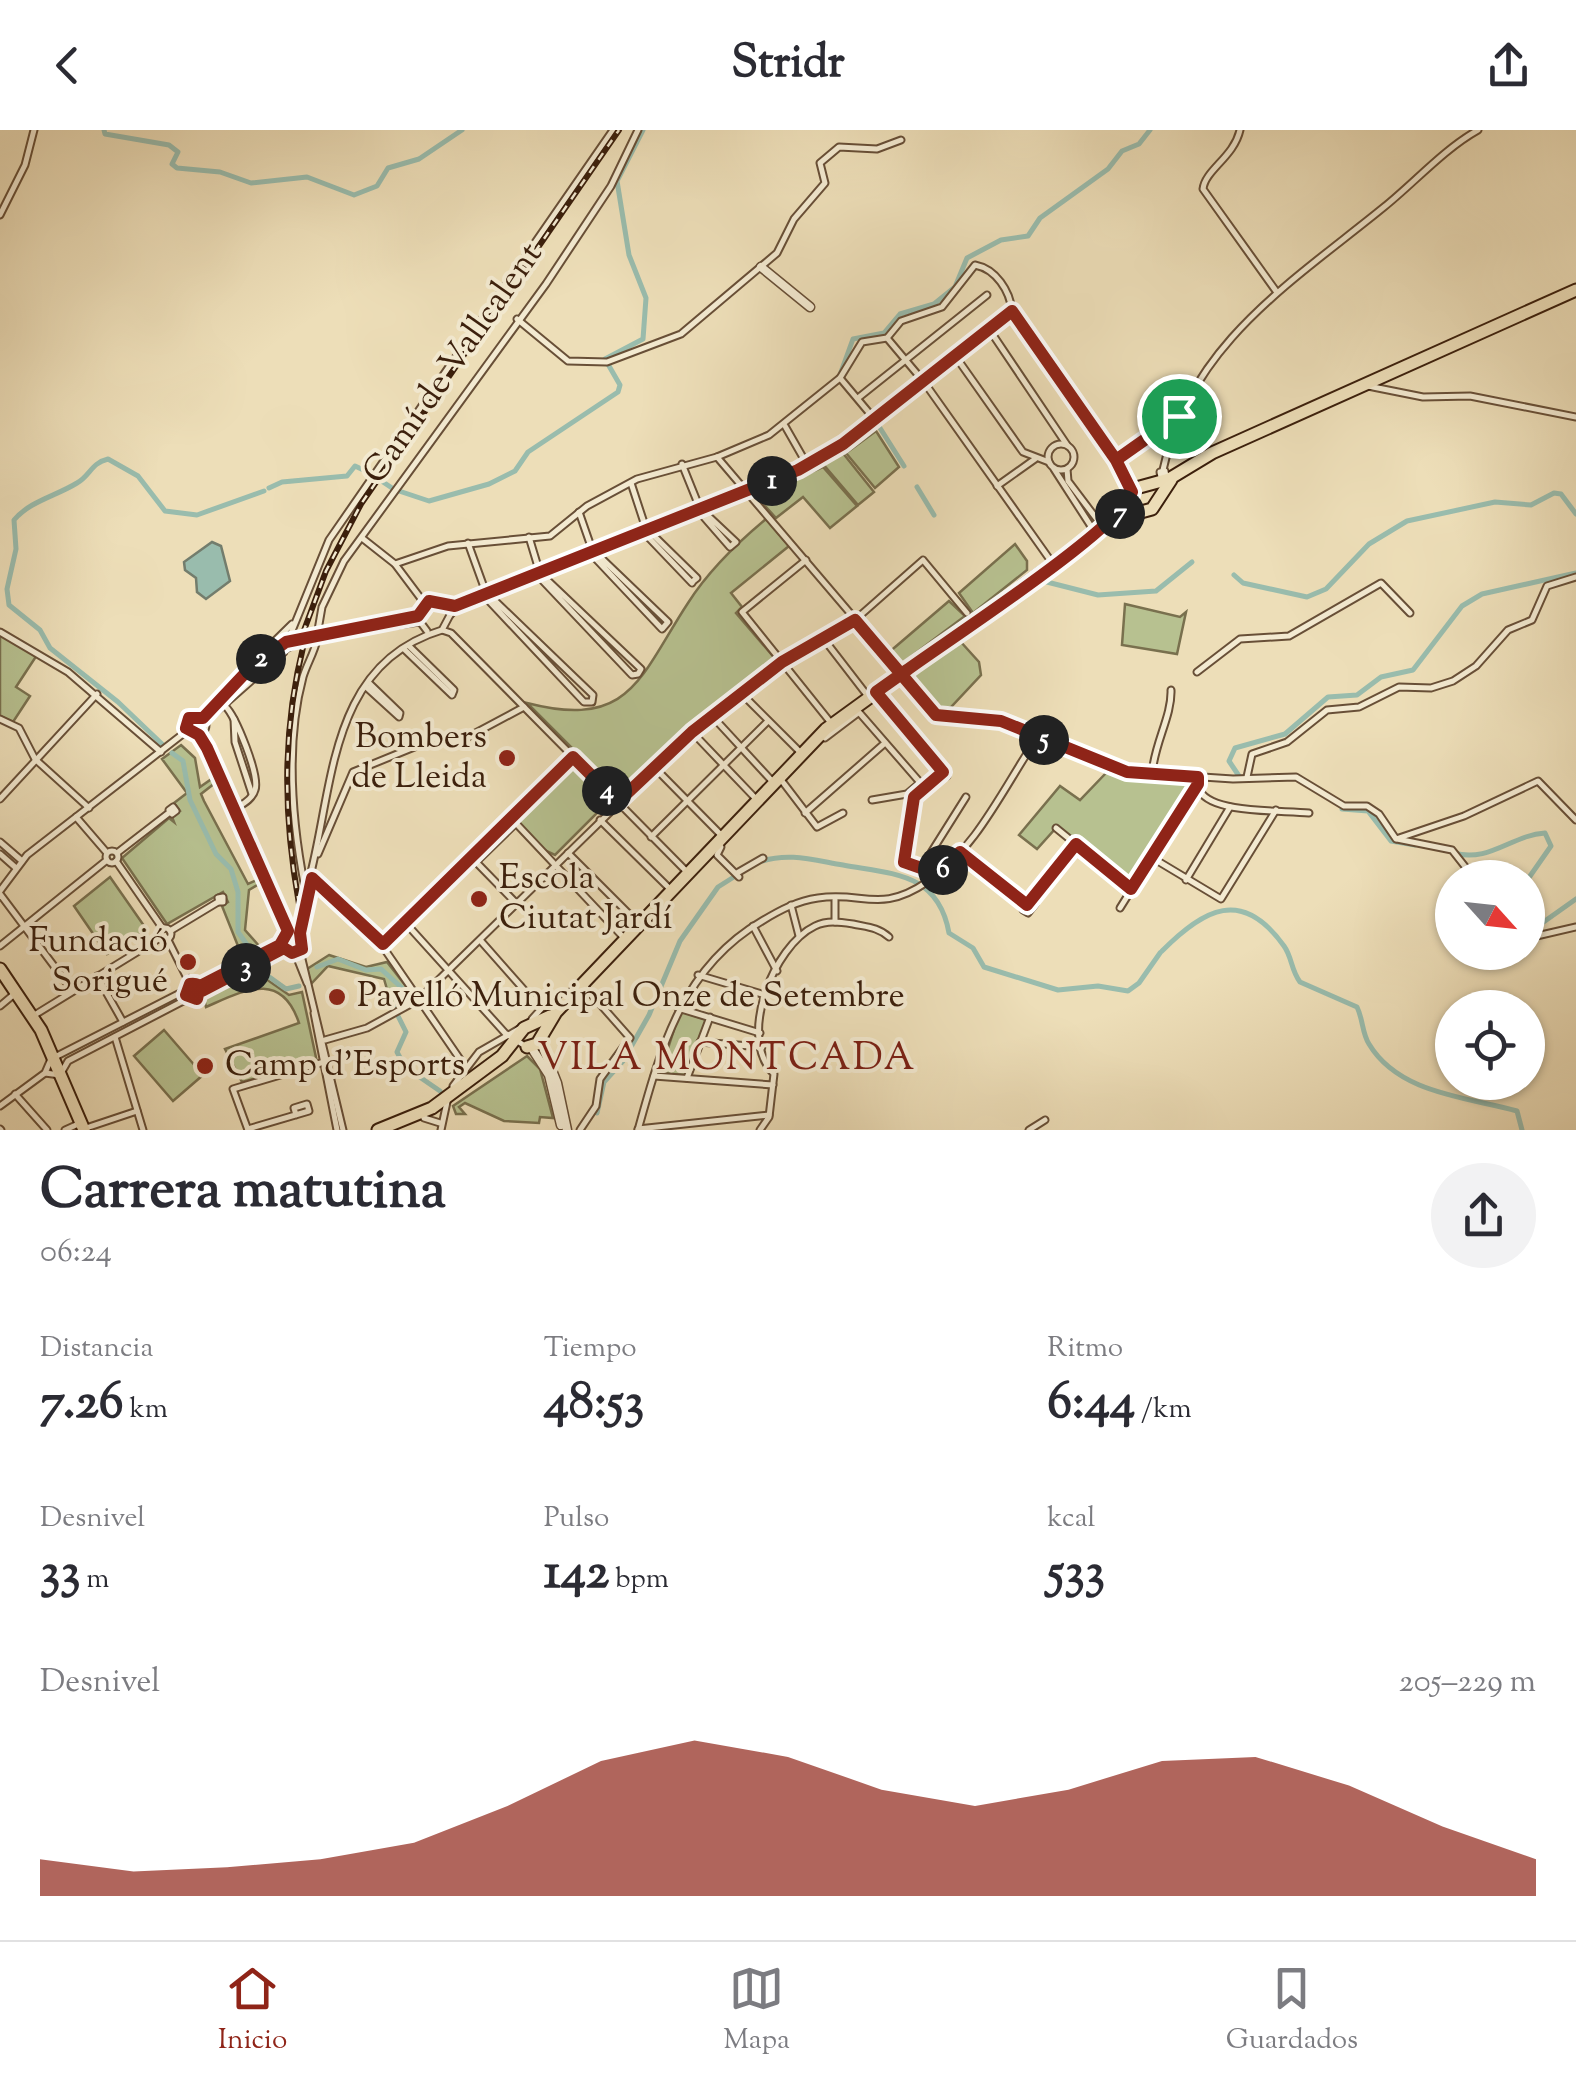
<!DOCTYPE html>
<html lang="es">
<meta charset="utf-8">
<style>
:root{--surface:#fff;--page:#f2f2f3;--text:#2b2b33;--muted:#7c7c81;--line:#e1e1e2;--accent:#8f2418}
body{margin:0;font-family:"Sorts Mill Goudy",serif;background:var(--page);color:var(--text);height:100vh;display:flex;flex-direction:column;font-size:38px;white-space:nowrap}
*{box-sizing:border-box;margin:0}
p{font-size:32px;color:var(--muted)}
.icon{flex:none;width:55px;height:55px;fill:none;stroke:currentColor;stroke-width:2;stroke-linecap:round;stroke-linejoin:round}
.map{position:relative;height:1000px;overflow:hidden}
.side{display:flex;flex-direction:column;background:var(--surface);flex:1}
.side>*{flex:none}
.needle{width:65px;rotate:117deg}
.fabs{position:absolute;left:1435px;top:730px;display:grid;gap:20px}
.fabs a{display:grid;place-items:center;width:110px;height:110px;border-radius:50%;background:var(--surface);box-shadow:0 2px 8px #0004;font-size:50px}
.pin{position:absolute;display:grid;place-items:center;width:85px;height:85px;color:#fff;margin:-42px;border:5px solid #fff;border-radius:50%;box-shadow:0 2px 10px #0007}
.km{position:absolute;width:50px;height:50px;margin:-25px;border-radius:50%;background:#222;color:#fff;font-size:28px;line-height:50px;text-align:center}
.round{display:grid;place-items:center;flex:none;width:105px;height:105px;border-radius:52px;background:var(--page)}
.overview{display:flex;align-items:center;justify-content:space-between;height:170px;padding:0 40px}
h1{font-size:55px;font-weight:700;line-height:75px}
.stats{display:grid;grid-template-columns:repeat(3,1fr);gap:15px;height:170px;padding:10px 40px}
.stats div{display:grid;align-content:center}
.stats b{font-size:50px;font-weight:700}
.stats small{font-size:28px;font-weight:400}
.stats p{font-size:28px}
.chart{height:280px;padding:20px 40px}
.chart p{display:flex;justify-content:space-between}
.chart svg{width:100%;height:180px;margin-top:10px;fill:var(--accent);opacity:.7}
header{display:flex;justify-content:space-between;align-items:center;height:130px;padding:0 40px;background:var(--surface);font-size:45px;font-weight:700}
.tab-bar{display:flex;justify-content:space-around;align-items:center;height:140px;border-top:2px solid var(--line);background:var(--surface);font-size:28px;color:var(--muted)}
.tab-bar a{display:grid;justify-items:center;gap:5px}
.tab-bar .current{color:var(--accent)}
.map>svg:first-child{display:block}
.green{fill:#b7c190;stroke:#79704e;stroke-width:2.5}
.water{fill:#99bcad;stroke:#737d6d;stroke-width:2.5}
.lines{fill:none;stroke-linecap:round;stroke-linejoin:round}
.canal{stroke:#99bcad;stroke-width:5}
.minor-casing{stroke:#684f37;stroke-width:9}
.tertiary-casing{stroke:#684f37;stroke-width:11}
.primary-casing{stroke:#3b1f0c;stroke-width:15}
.minor{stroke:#f3ead1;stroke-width:5}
.tertiary{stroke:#f3ead1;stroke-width:8}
.primary{stroke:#eddeb8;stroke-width:11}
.rail-casing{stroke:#3b1f0c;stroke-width:6}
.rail{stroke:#f3ead1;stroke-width:2.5;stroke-dasharray:8;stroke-linecap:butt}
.minor-bridge-casing{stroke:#684f37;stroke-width:9;stroke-linecap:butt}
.minor-bridge{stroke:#f3ead1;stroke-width:5}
.route-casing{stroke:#fff;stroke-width:20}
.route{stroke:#8f2418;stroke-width:12}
.poi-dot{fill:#8f2418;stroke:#f3ead1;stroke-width:4}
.labels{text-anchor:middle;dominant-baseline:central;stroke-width:8;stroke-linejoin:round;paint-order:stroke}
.street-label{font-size:35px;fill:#3b1f0c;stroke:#f3ead1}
.poi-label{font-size:35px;fill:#3b1f0c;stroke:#f3ead1;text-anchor:start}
.neighbourhood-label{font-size:38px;letter-spacing:2.5px;fill:#7a1f14;stroke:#f3ead1}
</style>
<header><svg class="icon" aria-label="back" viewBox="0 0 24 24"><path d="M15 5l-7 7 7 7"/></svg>Stridr<svg class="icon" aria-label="share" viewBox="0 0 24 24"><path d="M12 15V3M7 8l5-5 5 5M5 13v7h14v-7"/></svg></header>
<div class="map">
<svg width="1576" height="1000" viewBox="0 0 1576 1000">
<rect width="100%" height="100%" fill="#eddeb8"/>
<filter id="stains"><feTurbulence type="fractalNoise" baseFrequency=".002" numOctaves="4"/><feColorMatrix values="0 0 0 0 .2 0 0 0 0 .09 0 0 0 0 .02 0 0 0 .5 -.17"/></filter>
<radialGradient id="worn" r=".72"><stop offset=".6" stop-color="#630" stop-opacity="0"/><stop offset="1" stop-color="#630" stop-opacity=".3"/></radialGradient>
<!-- green -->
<g class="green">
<polygon points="876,301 899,337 875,358 846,323"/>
<polygon points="842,322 874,362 858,375 823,334"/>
<polygon points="823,337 857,376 830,398 803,367 776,388 756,366"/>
<path d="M766,389l23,27 -58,47 11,14 -6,6 41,48 -90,70 -68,64 -92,-92c104,27 113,-27 161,-100 21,-33 48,-59 78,-84z"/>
<polygon points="1015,414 1027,431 1027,440 973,483 959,463"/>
<polygon points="949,471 965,486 897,537 887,524"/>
<polygon points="1125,474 1180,487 1186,482 1177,524 1122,515"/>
<polygon points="0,505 37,525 16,557 30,566 13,592 0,586"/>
<polygon points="960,511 979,532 981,545 951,577 938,580 910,549 938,523"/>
<polygon points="181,615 195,628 200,657 213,648 215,653 201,664 204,671 248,754 257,750 259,754 249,760 245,800 260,817 242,826 222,776 228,772 223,762 167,794 122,728 169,688 174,692 172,687 180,681 174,673 187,663 162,629"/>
<polygon points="572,633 610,670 555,725 542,719 515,689"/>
<polygon points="1107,642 1180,648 1193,657 1131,759 1056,698 1037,719 1019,705 1060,656 1080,670"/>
<polygon points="110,747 147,800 107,824 74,776"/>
<polygon points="329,825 366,837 387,832 416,869 394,883 384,849 328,836 311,854 307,839"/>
<path d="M256,842l33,23 13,-3 15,70 -75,20 -17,-33 74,-26c-18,-54 -56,-32 -93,-16l-2,-8z"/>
<polygon points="680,881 707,890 685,945 660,943"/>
<polygon points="164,900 203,945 173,971 134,926"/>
<polygon points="527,926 540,939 553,988 540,987 539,993 504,991 465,973 459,977 465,984 456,984 453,976"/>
</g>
<!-- water -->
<polygon class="water" points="212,412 221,416 230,451 206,469 197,462 196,448 185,440 184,432"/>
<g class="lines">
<!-- canal -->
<g class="canal">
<polyline points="104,0 105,4 169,15 178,22 172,34 177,38 220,42 251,53 307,47 354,65 377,56 388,38 419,29 462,0"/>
<polyline points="841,242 853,209 884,203 900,184 934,174 955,157 967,128 1001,110 1028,106 1040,88 1108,39 1122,21 1139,14 1150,0"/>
<polyline points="880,298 904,336"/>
<polyline points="383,352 395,360"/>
<polyline points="917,357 934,385"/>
<polyline points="269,358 282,352 347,346 355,336 372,344"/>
<polyline points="399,361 429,371 489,354 515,341 528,322 618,262 620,255 605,229 643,209 646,168 629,125 617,51 643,0"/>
<polyline points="1234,445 1243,453 1307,467 1326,459 1369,414 1407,391 1495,372 1531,375 1554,363 1561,364 1576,384"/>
<polyline points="1039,450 1098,465 1156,461 1192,432"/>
<path d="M162,614l-44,-42 -68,-54 -10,-18 -31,-25 -2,-16 9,-40 -2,-29c16,-19 42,-24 63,-37 13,-7 14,-20 31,-24l30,17 27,35 32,4 67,-24"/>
<polyline points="172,623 183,631 190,670 216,724 231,739 238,762 238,802 250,819"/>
<polyline points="1239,646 1229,631 1235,618 1285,604 1328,567 1357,565 1381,547 1413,540 1462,476 1482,464 1576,443"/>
<polyline points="1342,679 1368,681 1391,711 1415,715"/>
<path d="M1454,723c35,10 58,-18 91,-20l6,13 -23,33"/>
<path d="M759,732c29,-10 54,-2 84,3 49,9 95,7 106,68l24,15 11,19 74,23 40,-4 30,5 11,-8 21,-30"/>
<polyline points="1528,803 1576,769"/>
<path d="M1162,821c42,-42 80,-64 122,-5 8,11 7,24 16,36l57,25c6,12 5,26 12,37 30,50 98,53 148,67l5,19"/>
<polyline points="317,837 338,829 366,840 381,839 402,858 396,879"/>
<polyline points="261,841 286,859 299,856"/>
<polyline points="398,886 406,902 397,922 405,937 440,961"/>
<polyline points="597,983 604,952 623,931 649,885 680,811 718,757 737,745"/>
</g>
<!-- minor casing -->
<g class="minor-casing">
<g id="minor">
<path d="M1240,0c-6,27 -35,40 -37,59l73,102"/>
<polyline points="0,85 25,35 34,0"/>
<polyline points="517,189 568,231 607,232 681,204 777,123 794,89 825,53 820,33 839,17 877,19 901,10"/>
<polyline points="989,199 1067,315"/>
<polyline points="887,208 924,252 1053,434"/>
<polyline points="956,227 1023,322 1049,332"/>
<polyline points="840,248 876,291"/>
<polyline points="1368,256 1423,267 1470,266 1576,287"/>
<polyline points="858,268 987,165"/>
<polyline points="785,296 809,338"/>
<circle cx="1061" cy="327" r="13"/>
<polyline points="828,323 872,291"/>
<polyline points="717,327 937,585 1001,591 1127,642 1233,649 1296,647 1344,676 1367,676 1379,684 1396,709 1464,686 1538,651 1576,690"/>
<polyline points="1116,329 1179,286"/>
<polyline points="682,334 703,386 730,417 736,412 703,381"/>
<polyline points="1054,339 1094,401"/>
<polyline points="1067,339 1068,351 1102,396"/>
<path d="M1163,340c26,-125 129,-188 221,-263 30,-24 60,-58 94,-77"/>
<polygon points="1165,341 1166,346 1161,347 1160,342"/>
<polyline points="631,353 649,408 692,453"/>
<polyline points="997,356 1035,329"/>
<polyline points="579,382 595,428 662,499 668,492 596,423"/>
<polyline points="650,402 697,448 692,452"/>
<polyline points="529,407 542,450 632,545 638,544 641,539 542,445"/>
<polyline points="362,408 395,434 425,474"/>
<polyline points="468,413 489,471 584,572 592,572 593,565 489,465"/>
<polyline points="806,430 742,482 831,593"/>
<path d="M395,434l53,-18 102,-10 37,-30 50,-27 80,-22 52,-22 71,-57 22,-36 25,-4 14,-17 41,-14 33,-42c21,4 35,26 37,46l115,165 4,12"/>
<polyline points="450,485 456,479 809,338 847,316 1012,181"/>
<polyline points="318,500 322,477 344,431 546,154 611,56 638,0"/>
<polyline points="442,500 451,503 688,743"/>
<polyline points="325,501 390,491"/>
<polyline points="427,501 418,489 425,474 439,471 449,482"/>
<polyline points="0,502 68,542 161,622"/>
<polyline points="326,505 419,492"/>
<polyline points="289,508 329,410 613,0"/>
<polyline points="823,508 867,565"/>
<polyline points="404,519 452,565 454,560 409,516"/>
<polyline points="1197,542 1240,509 1289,506 1381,453 1410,483"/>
<polyline points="366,557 399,587 400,583 370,554"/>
<polyline points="743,565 801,623"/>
<polyline points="878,565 947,646"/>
<path d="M225,576c11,10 35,70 30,84 -2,8 -10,13 -17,17"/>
<polyline points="857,580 924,657"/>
<polyline points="211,585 269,528"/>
<circle cx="196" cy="595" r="10"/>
<polyline points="198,586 292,494"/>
<polyline points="210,587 284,522"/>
<polyline points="713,587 772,651"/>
<polyline points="203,588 266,524"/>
<polyline points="0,589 19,598 35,629 89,678"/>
<polyline points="234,589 235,612 252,664"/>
<polyline points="204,602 293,800"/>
<polyline points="693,603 757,670"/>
<polyline points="199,605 288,801"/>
<polyline points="825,608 858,583"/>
<polyline points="654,637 722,706"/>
<polyline points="943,642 914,667 904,732 950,752"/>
<path d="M1152,644c2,-30 20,-58 19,-84"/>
<polyline points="1247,647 1252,624 1287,612 1327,580 1359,577 1399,557 1431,558 1453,551 1476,536 1508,500 1532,490 1547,456 1576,447"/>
<polyline points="782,651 817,697 843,683"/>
<polygon points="1198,654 1202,657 1200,661 1195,658"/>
<path d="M1200,661c13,23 82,19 109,22"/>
<polyline points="0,669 97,564"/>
<polyline points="872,670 907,664 920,653"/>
<polygon points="173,677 176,681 172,684 169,680"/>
<polyline points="805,683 885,613"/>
<polyline points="76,687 107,723"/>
<polyline points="511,688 625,809"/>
<polyline points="600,690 671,760"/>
<polyline points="515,694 476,732 517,774"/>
<polyline points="1056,698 1131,759"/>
<polyline points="651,707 768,591"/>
<polyline points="1397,709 1452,720 1474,748"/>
<polyline points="0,712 22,731"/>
<polyline points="721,717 717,725 739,747"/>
<circle cx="112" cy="727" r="6"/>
<polyline points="960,722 1027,775 1031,770 1035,774 1028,783 1023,780 1027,775"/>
<polyline points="117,723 170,682"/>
<polyline points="568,723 639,794"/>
<polyline points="0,724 16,738"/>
<polyline points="318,724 353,642 434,609 453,615 524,577"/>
<polyline points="1151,727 1221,769 1276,680"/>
<polyline points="116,731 163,799"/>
<polyline points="922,737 966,667"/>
<polyline points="311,742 381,814 466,938"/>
<polyline points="737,743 763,728"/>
<polyline points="1186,750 1230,677"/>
<path d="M305,758c-13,-67 -20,-144 -2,-211 4,-13 11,-24 14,-37"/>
<polyline points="0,761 27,725 188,600"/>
<polyline points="0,764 72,860"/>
<polygon points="223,767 223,772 219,772 218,768"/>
<polyline points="1033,772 1077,715"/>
<polyline points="791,775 799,806"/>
<polyline points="1120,778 1195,658"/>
<polyline points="402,789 505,903 522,914"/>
<polyline points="835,792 835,770"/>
<polyline points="753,796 777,841"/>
<circle cx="165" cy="804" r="6"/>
<polyline points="170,801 218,772"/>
<path d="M300,803c9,-17 4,-35 9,-53 25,-92 19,-216 133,-250l8,-15"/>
<polyline points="300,803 304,812 301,825 343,1000"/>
<polyline points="1528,808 1576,797"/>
<polyline points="168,810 190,854"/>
<polyline points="480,810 541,879 532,889"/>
<polyline points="381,814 573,627"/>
<polyline points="0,816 107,730"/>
<polyline points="295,823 307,853"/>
<polyline points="698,845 765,865"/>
<polyline points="97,846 123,892"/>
<polyline points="200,856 282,813"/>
<polyline points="202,861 284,818"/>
<polyline points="0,876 12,866"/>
<polyline points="678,878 760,903"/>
<polyline points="314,883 337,1000"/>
<polyline points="33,886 160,808"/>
<polyline points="115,907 143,1000"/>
<polyline points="325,910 367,898 418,870 692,602 783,532 855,490 923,430 967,483"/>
<polyline points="700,912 762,917"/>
<polyline points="45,943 60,945 68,931 189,868 197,869 202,861 197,854 186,858 189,868"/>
<polyline points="654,946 773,955"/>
<polyline points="687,948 710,887"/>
<polyline points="453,956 479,922 519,899"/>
<polyline points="15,964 47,1000"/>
<polyline points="0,976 45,943 51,929 186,860"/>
<polyline points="424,988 440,993"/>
<polyline points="86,998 137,981"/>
<polyline points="0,999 1,1000"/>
<polyline points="248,999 309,981 307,974 294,978 296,985"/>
<polyline points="638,999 769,985"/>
<polyline points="65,1000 76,995"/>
<polyline points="248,1000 233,959 324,932"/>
<polyline points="441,1000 447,972"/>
<polyline points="580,1000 596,976 600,949 630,908 585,857"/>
<path d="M638,1000c23,-83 45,-163 124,-209 18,-11 35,-20 56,-23 45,-7 62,16 109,-16 49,-32 78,-97 110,-144"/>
<path d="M760,1000l9,-13 5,-43c-37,-36 -1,-128 41,-148 12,-6 25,-4 38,-2 13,3 25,3 36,13"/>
<polyline points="1029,1000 1045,990"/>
</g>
</g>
<!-- tertiary casing -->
<g class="tertiary-casing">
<g id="tertiary">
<polyline points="761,137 810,177"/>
<polyline points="540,910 557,953 567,1000"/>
<polyline points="531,917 549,945 561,995"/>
</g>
</g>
<!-- primary casing -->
<g class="primary-casing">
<g id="primary">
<polyline points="1119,388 1152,379 1171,350"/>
<polyline points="0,839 41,900 84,1000"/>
<polyline points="527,917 537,914 556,882 826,599 1114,390 1136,358 1169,349 1212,323 1576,160"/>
<polyline points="378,1000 432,978 502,926 524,898 550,886"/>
</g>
</g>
<!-- minor -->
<use href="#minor" class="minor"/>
<!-- tertiary -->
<use href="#tertiary" class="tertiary"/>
<!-- primary -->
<use href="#primary" class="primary"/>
<!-- rail casing -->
<g class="rail-casing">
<g id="rail">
<polyline points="303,503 326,441 361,374 619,0"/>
<path d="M299,774c-16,-89 -17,-173 5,-261"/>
</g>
</g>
<!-- rail -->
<use href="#rail" class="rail"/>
<!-- minor-bridge casing -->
<g class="minor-bridge-casing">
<g id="minor-bridge">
<polyline points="266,524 286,512 325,501"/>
<polyline points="269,528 301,511 326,505"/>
</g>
</g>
<!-- minor-bridge -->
<use href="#minor-bridge" class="minor-bridge"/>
</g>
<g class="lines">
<!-- route casing -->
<g class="route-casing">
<path id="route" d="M1179,286c-21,14 -42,29 -63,44l-104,-149 -169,133 -45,26 -343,136 -26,-5 -11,15 -132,26 -36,26 -47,50h-14l-3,10 13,7 8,13 81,183 -8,14 -80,41 -3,13 -11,-4 4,-11c6,-1 11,1 12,7l82,-43 8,5 10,-4 -2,-16 12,-55 71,66 190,-187 45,45 74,-70 90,-70 73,-42 81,95 65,6 126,51 71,5v7l-67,105 -55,-45 -49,61 -67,-53 -22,22 -34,-12 10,-65 29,-25 -67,-80c10,-7 21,-15 31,-22 38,-28 217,-144 225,-178l-16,-32 54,-38 6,4 3,-10"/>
</g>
<!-- route -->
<use href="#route" class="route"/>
</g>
<!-- markers -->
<g class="poi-dot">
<circle cx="507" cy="628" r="10"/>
<circle cx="479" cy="769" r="10"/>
<circle cx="188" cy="832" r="10"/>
<circle cx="337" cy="867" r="10"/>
<circle cx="205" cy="936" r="10"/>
</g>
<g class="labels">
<!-- street labels -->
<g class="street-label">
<text transform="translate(454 234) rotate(-55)">Camí de Vallcalent</text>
</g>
<!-- poi labels -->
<g class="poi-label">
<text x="487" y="608" text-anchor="end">Bombers<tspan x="487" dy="40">de Lleida</tspan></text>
<text x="499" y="749">Escola<tspan x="499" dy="40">Ciutat Jardí</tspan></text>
<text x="168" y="812" text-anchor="end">Fundació<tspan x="168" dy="40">Sorigué</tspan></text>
<text x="357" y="867">Pavelló Municipal Onze de Setembre</text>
<text x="225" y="936">Camp d'Esports</text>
</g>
<!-- neighbourhood labels -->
<g class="neighbourhood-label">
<text x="727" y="930">VILA MONTCADA</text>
</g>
</g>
<rect width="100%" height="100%" filter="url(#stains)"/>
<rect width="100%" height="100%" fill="url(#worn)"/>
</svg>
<div class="fabs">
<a><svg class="needle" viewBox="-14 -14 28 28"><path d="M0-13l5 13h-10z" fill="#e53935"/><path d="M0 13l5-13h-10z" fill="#7c7c81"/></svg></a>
<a><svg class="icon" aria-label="locate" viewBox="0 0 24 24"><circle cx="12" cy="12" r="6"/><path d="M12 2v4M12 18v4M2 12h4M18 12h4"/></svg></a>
</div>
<div class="pin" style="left:1179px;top:286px;background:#1e9e55"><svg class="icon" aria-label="arrive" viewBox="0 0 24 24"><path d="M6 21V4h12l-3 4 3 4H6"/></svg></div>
<b class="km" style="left:772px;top:351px">1</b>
<b class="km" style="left:261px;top:529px">2</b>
<b class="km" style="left:246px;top:838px">3</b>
<b class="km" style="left:607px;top:661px">4</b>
<b class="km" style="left:1044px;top:610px">5</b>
<b class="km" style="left:943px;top:740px">6</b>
<b class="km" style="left:1120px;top:384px">7</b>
</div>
<section class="side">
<div class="overview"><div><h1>Carrera matutina</h1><p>06:24</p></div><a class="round"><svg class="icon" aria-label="share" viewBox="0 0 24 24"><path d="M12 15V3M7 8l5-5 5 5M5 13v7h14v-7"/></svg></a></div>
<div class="stats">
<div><p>Distancia</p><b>7.26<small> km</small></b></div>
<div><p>Tiempo</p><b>48:53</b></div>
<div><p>Ritmo</p><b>6:44<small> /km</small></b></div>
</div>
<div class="stats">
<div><p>Desnivel</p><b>33<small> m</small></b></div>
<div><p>Pulso</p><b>142<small> bpm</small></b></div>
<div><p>kcal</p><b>533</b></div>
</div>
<div class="chart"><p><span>Desnivel</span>205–229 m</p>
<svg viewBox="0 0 160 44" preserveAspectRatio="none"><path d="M0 44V35L10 38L20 37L30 35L40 31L50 22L60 11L70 6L80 10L90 18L100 22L110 18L120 11L130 10L140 17L150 27L160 35V44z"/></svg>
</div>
</section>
<nav class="tab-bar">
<a class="current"><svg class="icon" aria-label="home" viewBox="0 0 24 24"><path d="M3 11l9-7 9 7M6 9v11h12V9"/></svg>Inicio</a>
<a><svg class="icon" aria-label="map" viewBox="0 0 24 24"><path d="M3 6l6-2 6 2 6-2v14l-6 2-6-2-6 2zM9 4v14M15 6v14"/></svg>Mapa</a>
<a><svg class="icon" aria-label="saved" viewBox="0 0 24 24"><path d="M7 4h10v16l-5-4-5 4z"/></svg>Guardados</a>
</nav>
